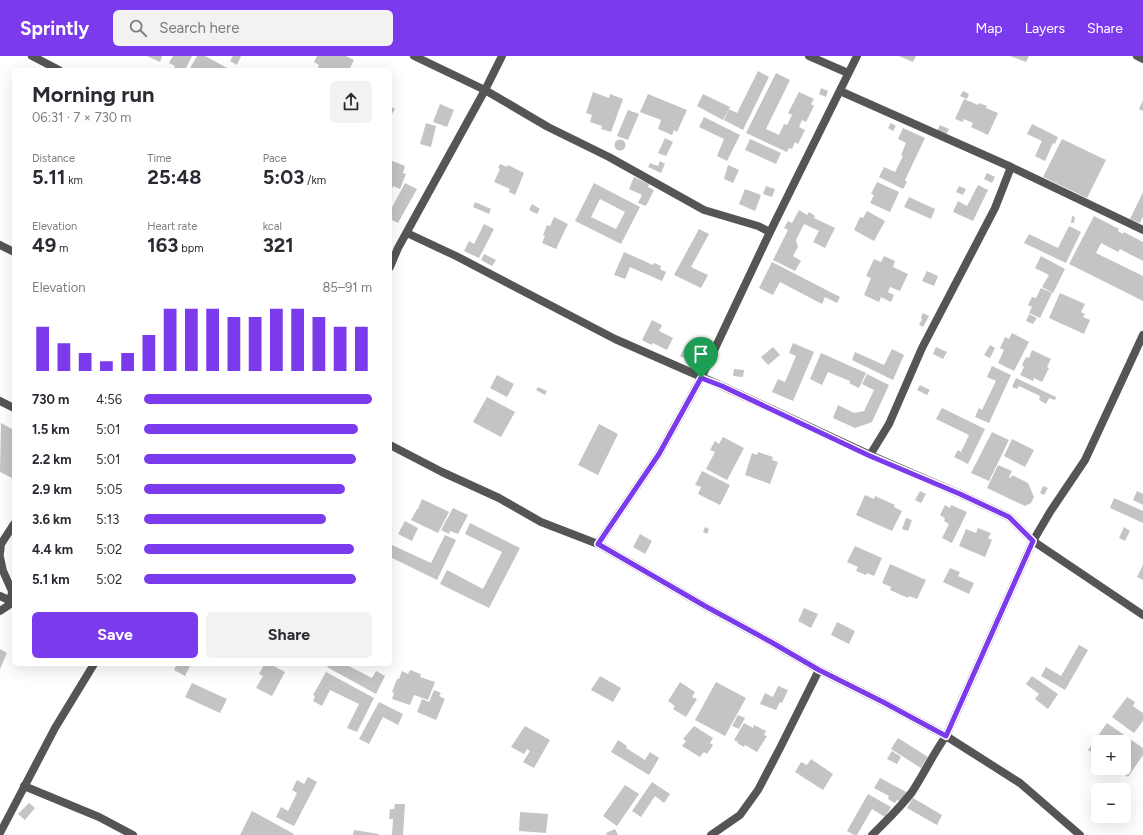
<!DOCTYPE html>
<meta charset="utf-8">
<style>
:root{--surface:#fff;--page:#f2f2f3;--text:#2b2b33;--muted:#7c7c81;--accent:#7c3aed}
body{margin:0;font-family:Figtree,sans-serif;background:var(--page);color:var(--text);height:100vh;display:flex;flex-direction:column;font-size:15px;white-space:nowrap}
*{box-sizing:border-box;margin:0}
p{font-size:13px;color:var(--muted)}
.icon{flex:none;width:22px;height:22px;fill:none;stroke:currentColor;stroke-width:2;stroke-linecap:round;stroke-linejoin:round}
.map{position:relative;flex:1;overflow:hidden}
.drawer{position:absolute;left:12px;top:12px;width:380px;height:598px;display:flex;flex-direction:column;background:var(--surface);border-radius:6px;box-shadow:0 4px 16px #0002}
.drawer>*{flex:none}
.buttons{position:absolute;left:1091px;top:679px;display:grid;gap:8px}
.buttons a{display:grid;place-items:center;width:40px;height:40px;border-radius:6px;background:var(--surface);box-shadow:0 4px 16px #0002;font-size:20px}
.pin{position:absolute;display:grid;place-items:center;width:34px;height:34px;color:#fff;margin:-41px -17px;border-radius:50% 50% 50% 0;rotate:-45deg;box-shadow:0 0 4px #0007}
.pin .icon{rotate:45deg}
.round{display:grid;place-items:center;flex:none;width:42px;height:42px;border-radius:6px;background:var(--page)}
.overview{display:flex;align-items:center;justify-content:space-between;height:68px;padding:0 20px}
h1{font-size:22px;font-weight:700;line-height:30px}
.figures{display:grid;grid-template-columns:repeat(3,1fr);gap:6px;height:68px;padding:4px 20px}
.figures div{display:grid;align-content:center}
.figures b{font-size:20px;font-weight:700}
.figures small{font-size:11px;font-weight:400}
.figures p{font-size:11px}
.chart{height:112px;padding:8px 20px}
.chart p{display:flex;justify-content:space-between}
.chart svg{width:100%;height:72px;margin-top:4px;stroke:var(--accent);stroke-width:6}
.button{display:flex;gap:8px;margin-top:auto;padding:8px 20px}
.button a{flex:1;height:46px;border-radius:6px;background:var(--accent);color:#fff;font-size:16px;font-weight:700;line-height:46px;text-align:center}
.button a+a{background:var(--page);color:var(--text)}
ul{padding:0 20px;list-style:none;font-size:13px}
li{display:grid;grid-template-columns:64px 48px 1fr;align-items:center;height:30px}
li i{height:10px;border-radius:5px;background:var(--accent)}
header{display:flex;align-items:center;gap:24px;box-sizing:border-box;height:56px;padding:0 20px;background:var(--accent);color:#fff}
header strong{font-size:19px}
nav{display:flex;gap:22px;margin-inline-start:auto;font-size:14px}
.search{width:280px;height:36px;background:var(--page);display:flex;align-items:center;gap:10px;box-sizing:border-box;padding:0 14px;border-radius:6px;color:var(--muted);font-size:15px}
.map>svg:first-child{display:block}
.building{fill:#c4c4c4;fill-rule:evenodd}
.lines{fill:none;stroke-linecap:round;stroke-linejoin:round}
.minor{stroke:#555;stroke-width:8}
.route-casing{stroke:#fff;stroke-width:8}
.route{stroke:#7c3aed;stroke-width:5}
</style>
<header>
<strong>Sprintly</strong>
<div class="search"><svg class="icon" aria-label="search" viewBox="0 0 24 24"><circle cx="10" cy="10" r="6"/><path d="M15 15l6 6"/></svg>Search here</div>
<nav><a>Map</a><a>Layers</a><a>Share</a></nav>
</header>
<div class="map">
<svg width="1143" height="779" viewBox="0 0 1143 779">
<rect width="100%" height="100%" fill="#fff"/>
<!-- building -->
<g class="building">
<polygon points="147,0 162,0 160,6"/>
<polygon points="173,0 192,0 185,14 177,14 174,13 175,10 169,7"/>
<polygon points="197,0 205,0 231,14 208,14 206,13 205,14 189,14"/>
<polygon points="233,0 241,0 237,9 230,5"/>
<polygon points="317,0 346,0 354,4 349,14 329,14 326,13 326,14 321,14 318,12 319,9 314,6"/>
<polygon points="899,0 916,0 913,6"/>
<polygon points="1010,0 1029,0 1026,6"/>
<polygon points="758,15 769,21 743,74 724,64 729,53 737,57"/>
<polygon points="776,17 790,24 766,73 779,79 784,68 787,69 792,59 788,57 799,36 814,43 811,48 814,50 806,66 802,64 799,71 805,74 798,88 795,86 792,93 789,92 787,96 746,77"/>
<polygon points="821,32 828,35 826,41 819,38"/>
<polygon points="963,35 969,38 967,43 960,40"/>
<polygon points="593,36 609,42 610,38 623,43 611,76 601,73 602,70 590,66 592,59 586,57"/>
<polygon points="648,38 687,54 677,76 674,74 672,79 658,73 661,64 640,56"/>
<polygon points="703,38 730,51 723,64 697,50"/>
<polygon points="964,43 978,49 979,47 987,50 986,52 998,57 988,79 971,71 973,67 964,63 963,66 955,63"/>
<polygon points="1143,44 1143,55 1139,53"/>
<polygon points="440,48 454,54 447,71 433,66"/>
<polygon points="390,50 395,53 390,61"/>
<polygon points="628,54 639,58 628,84 617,80"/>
<polygon points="704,61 740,79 727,105 717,100 724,83 699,71"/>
<polygon points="426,67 436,70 431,91 420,88"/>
<polygon points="891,67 896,70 893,75 888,72"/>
<polygon points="1032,68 1058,81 1055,88 1053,87 1045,105 1035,100 1042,85 1027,78"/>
<polygon points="940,69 949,73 946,79 937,75"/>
<polygon points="903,72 925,82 905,124 907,126 903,133 879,121 884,111 895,116 903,100 901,99 906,87 898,83"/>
<polygon points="665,82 673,86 666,100 658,97"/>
<polygon points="750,83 781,97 776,108 745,94"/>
<polygon points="1062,83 1106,104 1087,142 1043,121"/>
<circle cx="620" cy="89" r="5.5"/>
<polygon points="390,104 405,110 403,117 406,118 400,133 393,130 392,133 390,133"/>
<polygon points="660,105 665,108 661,117 648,111 650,107 658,110"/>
<polygon points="500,108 507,111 508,109 524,117 515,139 509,136 510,133 494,126 500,113 498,112"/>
<polygon points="728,109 739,114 733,127 724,123"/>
<polygon points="987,117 995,121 992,127 984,123"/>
<polygon points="634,121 649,128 648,131 654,134 646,150 638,147 642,139 629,133"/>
<polygon points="877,126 899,136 890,156 870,147 874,139 871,138"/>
<polygon points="405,127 417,133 398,167 390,163 390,155"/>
<path d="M594,127l46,24 -19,37 -46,-23zM600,143l25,13 -9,17 -25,-12z"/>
<polygon points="978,129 988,134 973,165 953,156 958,145 967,150"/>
<polygon points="766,130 775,133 772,141 763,138"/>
<polygon points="959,130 966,133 963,139 956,136"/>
<polygon points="745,133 761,139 755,155 739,148"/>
<polygon points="1143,136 1143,160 1140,167 1130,163"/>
<polygon points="909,141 935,153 931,163 904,151"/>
<polygon points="475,146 491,153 489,158 473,151"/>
<polygon points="532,148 540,153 537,158 529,154"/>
<polygon points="799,154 807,159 809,156 815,160 814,162 835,172 825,192 813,186 819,175 804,168 796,184 798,191 793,200 801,205 795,215 773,204 788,174 784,172 788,165 792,167"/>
<polygon points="867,155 885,165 874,185 854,174 860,161 863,162"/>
<polygon points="1072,160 1075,161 1074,167 1071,167"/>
<polygon points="1094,160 1119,173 1118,175 1123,178 1124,176 1143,186 1143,205 1120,193 1118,196 1101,187 1096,197 1143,220 1143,245 1069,208"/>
<polygon points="554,161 568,168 556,193 542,187 545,180 543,179 547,169 550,170"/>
<polygon points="484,168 494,173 479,202 464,195 469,185 474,188"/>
<polygon points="1069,170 1081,176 1066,207 1024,187 1029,178 1058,192"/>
<polygon points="699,173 709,178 691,211 708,219 701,232 674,219"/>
<polygon points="624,196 653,209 654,207 661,210 660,213 666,216 662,225 630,211 625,223 614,219"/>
<polygon points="484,198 496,204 492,210 481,204"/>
<polygon points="884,200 895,205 893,211 908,218 900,235 890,231 888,236 894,239 891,246 881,241 879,246 864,239 871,222 866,220 874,203 881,206"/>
<polygon points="1041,200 1065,213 1053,237 1042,231 1049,219 1035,212"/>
<polygon points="772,206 840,241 837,247 825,241 822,248 780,226 773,239 759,232"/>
<polygon points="927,215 938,220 934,230 922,225"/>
<polygon points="1041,232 1052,237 1040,262 1029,257 1032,251 1028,249 1032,241 1036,242"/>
<polygon points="1060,237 1085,248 1081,256 1085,258 1083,261 1090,264 1084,278 1049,262"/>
<polygon points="923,257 929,260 923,271 919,269 922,263 921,262"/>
<polygon points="1029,258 1037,262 1033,268 1026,265"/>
<polygon points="652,264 662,269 659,275 673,282 667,294 653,287 652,289 642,284"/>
<polygon points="1012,277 1029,286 1014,315 998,307 1004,294 1000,292 1005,281 1009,283"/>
<polygon points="793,287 814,296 793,345 772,336 778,323 785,326 796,300 789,297"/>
<polygon points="686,289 693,292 691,295 699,299 695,307 680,300"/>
<polygon points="990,289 995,292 990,302 984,299"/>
<polygon points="773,291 780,299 768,309 761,301"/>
<polygon points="936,291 947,296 943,303 933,298"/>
<polygon points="892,293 904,299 893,324 852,304 855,296 884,309"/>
<polygon points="1032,294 1051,303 1047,311 1049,312 1042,326 1034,322 1033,325 1020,319 1024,311 1022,309 1026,301 1029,302"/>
<polygon points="821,297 866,317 859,332 849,327 850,325 828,316 822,329 810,323"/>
<polygon points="992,310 1011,319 989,367 975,361 979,352 982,354 996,325 987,321"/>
<polygon points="734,313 744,314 743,321 733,320"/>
<polygon points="867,318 889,329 872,366 855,372 833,362 838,349 854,357 864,355 874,334 862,328"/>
<polygon points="497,319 514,328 507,341 490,332"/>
<polygon points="1016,322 1056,341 1055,344 1049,342 1046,348 1039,344 1040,340 1019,330 1017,333 1012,331"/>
<polygon points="920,329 930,334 927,339 917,334"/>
<polygon points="538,331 547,335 545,339 536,334"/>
<polygon points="487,341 515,356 501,381 473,366"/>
<polygon points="942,352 985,373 968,408 954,401 958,394 961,396 969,379 936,363"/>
<polygon points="1,367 14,374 14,423 0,416"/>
<polygon points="599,368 618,378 598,419 578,409"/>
<polygon points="992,376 1009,384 989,425 971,417"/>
<polygon points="723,381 744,392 727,424 706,413 715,396 710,394 715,385 719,388"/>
<polygon points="1012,383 1034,394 1025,411 1004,400"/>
<polygon points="758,396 773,401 772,404 778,406 770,428 745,419 752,397 757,399"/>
<polygon points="998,409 1012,415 1009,421 1011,422 1012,419 1028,427 1034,441 1031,447 1025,450 987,432"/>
<polygon points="702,415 730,429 720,449 698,438 701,431 695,429"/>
<polygon points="1043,430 1048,432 1044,439 1040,437"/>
<polygon points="920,435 926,438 921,447 915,444"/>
<polygon points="1137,435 1143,438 1143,449 1133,444"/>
<polygon points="865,439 874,443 875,440 895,449 894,451 902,455 892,475 856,459"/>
<polygon points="1114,442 1143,455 1143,467 1110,452"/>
<polygon points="422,443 449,456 438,477 411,464 417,453 418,453"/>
<polygon points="945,449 950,452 951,449 967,456 952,487 942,482 949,468 944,465 945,462 940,459"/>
<polygon points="453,452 468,459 458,478 450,475 449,478 441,474"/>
<polygon points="906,462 912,464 908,475 902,473"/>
<polygon points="405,465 418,472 412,485 398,478"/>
<polygon points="470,467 520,492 489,552 440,528 447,514 483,533 502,496 465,478"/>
<polygon points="705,471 709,473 707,478 703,476"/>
<polygon points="1124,471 1130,475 1125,485 1119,482"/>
<polygon points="978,472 991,477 988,482 992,484 985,501 959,490 966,473 976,477"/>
<polygon points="640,478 652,485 645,498 633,491"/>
<polygon points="445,479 456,484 437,524 390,501 390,493 392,489 431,507"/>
<polygon points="855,490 882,502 874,520 867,517 866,519 856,515 858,511 847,506"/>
<polygon points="890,508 926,524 917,543 909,540 908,542 890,534 891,531 882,527"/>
<polygon points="1143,509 1143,524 1137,521"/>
<polygon points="950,512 960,516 958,520 974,527 969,538 943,526"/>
<polygon points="804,552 818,558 811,572 798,565"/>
<polygon points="837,566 855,575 849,588 831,579"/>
<polygon points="1079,589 1088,594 1065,634 1041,620 1046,611 1061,620"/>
<polygon points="0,593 7,597 0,613"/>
<polygon points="177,608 191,608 185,620 174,614"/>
<polygon points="268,608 270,608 285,616 272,640 256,632 263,620 259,618 264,609 266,611"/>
<polygon points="329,608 345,608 372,622 376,615 385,620 376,638 327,611"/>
<polygon points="410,614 421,618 420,621 435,626 428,644 414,639 410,649 392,643 394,637 392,636 397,623 399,623 402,615 408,618"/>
<polygon points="326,616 374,642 357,676 347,672 359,648 330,634 322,650 313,645 315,640 313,639"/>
<polygon points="600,620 621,632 613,646 591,634"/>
<polygon points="1032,620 1058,638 1048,653 1035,643 1039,638 1026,628"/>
<polygon points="680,626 695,636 692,641 697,643 686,661 673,653 675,650 668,645"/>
<polygon points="716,626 746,642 725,680 695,664"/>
<polygon points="192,627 227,643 220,657 185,641"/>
<polygon points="778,630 788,634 782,647 780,646 776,654 760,648 765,637 773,641"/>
<polygon points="434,634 441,637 439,640 445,643 436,664 417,656 422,643 429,646"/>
<polygon points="1127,641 1135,646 1133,650 1143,657 1143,665 1134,677 1112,661"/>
<polygon points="379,646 403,658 398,669 383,661 369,688 359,683"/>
<polygon points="738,659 745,662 739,673 732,670"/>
<polygon points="744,667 753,672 754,669 766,675 764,679 767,680 757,696 745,689 744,691 737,687 738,686 734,684"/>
<polygon points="1107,667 1143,692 1143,699 1128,721 1119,715 1121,712 1124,712 1124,708 1131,697 1124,692 1124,686 1115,686 1110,683 1108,686 1098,686 1098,701 1088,694"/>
<polygon points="525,670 550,684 534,712 523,706 530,695 527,693 524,698 511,691"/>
<polygon points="694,670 713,682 710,687 713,689 707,698 704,696 700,701 682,690 686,685 683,683"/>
<polygon points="898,682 928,701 921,712 891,693"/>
<polygon points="618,684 627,690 626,692 645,704 650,696 659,702 649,719 611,696"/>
<polygon points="892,695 901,701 897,708 887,703"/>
<polygon points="811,703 833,718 823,734 795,716 801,706 807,709"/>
<polygon points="308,721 317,726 294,770 276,761 281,751 288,755 297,737 292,734 297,724 304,728"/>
<polygon points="880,722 908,737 902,747 897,744 895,747 888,743 889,740 874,732"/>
<polygon points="652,726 670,738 664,747 655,740 641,761 632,755"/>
<polygon points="625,729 639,738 617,770 603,760"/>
<polygon points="868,738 891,751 885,761 872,753 857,779 854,779 847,775"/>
<polygon points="913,742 942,759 937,769 907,752"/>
<polygon points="29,747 35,752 25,764 18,758"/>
<polygon points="395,748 405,748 403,779 392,779 393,763 389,763 390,753 394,753"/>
<polygon points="252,755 294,778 293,779 240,779"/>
<polygon points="520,756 548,758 546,777 519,775"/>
<polygon points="615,773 618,779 607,779 606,777"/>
<polygon points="354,774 379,778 379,779 353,779"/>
</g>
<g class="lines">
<!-- minor -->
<g class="minor">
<polyline points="32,0 59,14"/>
<polyline points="414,0 485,34 548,71 609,101 704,154 758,170 770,176"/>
<polyline points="809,0 848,17"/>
<polyline points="1137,0 1143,3"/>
<polyline points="840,35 1011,111 1143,174"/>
<polyline points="407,177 456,200 615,283 722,330 870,399 960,438 1009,461 1033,485 1050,456 1085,404 1143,279"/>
<polyline points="0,189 14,196"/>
<polyline points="390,211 398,192 485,34 502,0"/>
<polyline points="0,345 14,352"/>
<polyline points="390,389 442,416 499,442 541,466 598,488 659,398 701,322 770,176 857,0"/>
<polyline points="870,399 889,368 922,292 995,152 1011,111"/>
<polyline points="598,488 705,550 771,586 819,614 883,646 946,680 1020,727 1080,779"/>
<polyline points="0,497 1,488 14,468"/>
<polyline points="0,501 3,515 12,535 11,545 0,540"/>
<polyline points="0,555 9,549 11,545 14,546"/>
<polyline points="24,730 99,761 133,779"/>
<polyline points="0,777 55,672 94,608"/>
<polyline points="711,779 740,759 758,734 780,692 819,614"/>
<path d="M872,779c14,-14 28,-27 40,-43 12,-18 21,-38 34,-56l87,-195 110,74"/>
</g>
</g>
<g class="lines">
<!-- route casing -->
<g class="route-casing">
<polygon id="route" points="701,322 722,330 870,400 960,438 1009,461 1033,485 946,680 883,646 819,614 771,586 705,550 598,488 659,398"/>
</g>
<!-- route -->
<use href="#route" class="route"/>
</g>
</svg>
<div class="buttons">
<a>+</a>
<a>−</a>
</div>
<div class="pin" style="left:701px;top:322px;background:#1e9e55"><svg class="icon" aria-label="arrive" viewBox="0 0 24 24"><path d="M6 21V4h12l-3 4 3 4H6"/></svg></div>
<section class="drawer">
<div class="overview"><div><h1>Morning run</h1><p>06:31 · 7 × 730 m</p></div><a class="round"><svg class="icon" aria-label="share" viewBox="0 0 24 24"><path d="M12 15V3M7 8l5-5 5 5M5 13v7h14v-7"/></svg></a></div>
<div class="figures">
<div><p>Distance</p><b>5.11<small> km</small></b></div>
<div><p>Time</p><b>25:48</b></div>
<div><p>Pace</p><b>5:03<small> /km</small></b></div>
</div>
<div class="figures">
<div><p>Elevation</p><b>49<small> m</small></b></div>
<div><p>Heart rate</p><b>163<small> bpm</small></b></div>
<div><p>kcal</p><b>321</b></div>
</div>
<div class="chart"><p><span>Elevation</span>85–91 m</p>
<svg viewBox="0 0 160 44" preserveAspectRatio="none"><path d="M5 44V17M15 44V27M25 44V33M35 44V38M45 44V33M55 44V22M65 44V6M75 44V6M85 44V6M95 44V11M105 44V11M115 44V6M125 44V6M135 44V11M145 44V17M155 44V17"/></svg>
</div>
<ul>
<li><b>730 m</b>4:56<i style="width:100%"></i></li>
<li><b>1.5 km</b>5:01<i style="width:94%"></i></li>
<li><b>2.2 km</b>5:01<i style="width:93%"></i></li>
<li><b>2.9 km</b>5:05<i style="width:88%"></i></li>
<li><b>3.6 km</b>5:13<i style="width:80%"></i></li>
<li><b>4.4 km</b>5:02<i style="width:92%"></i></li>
<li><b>5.1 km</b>5:02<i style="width:93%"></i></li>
</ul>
<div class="button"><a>Save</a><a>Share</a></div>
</section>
</div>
